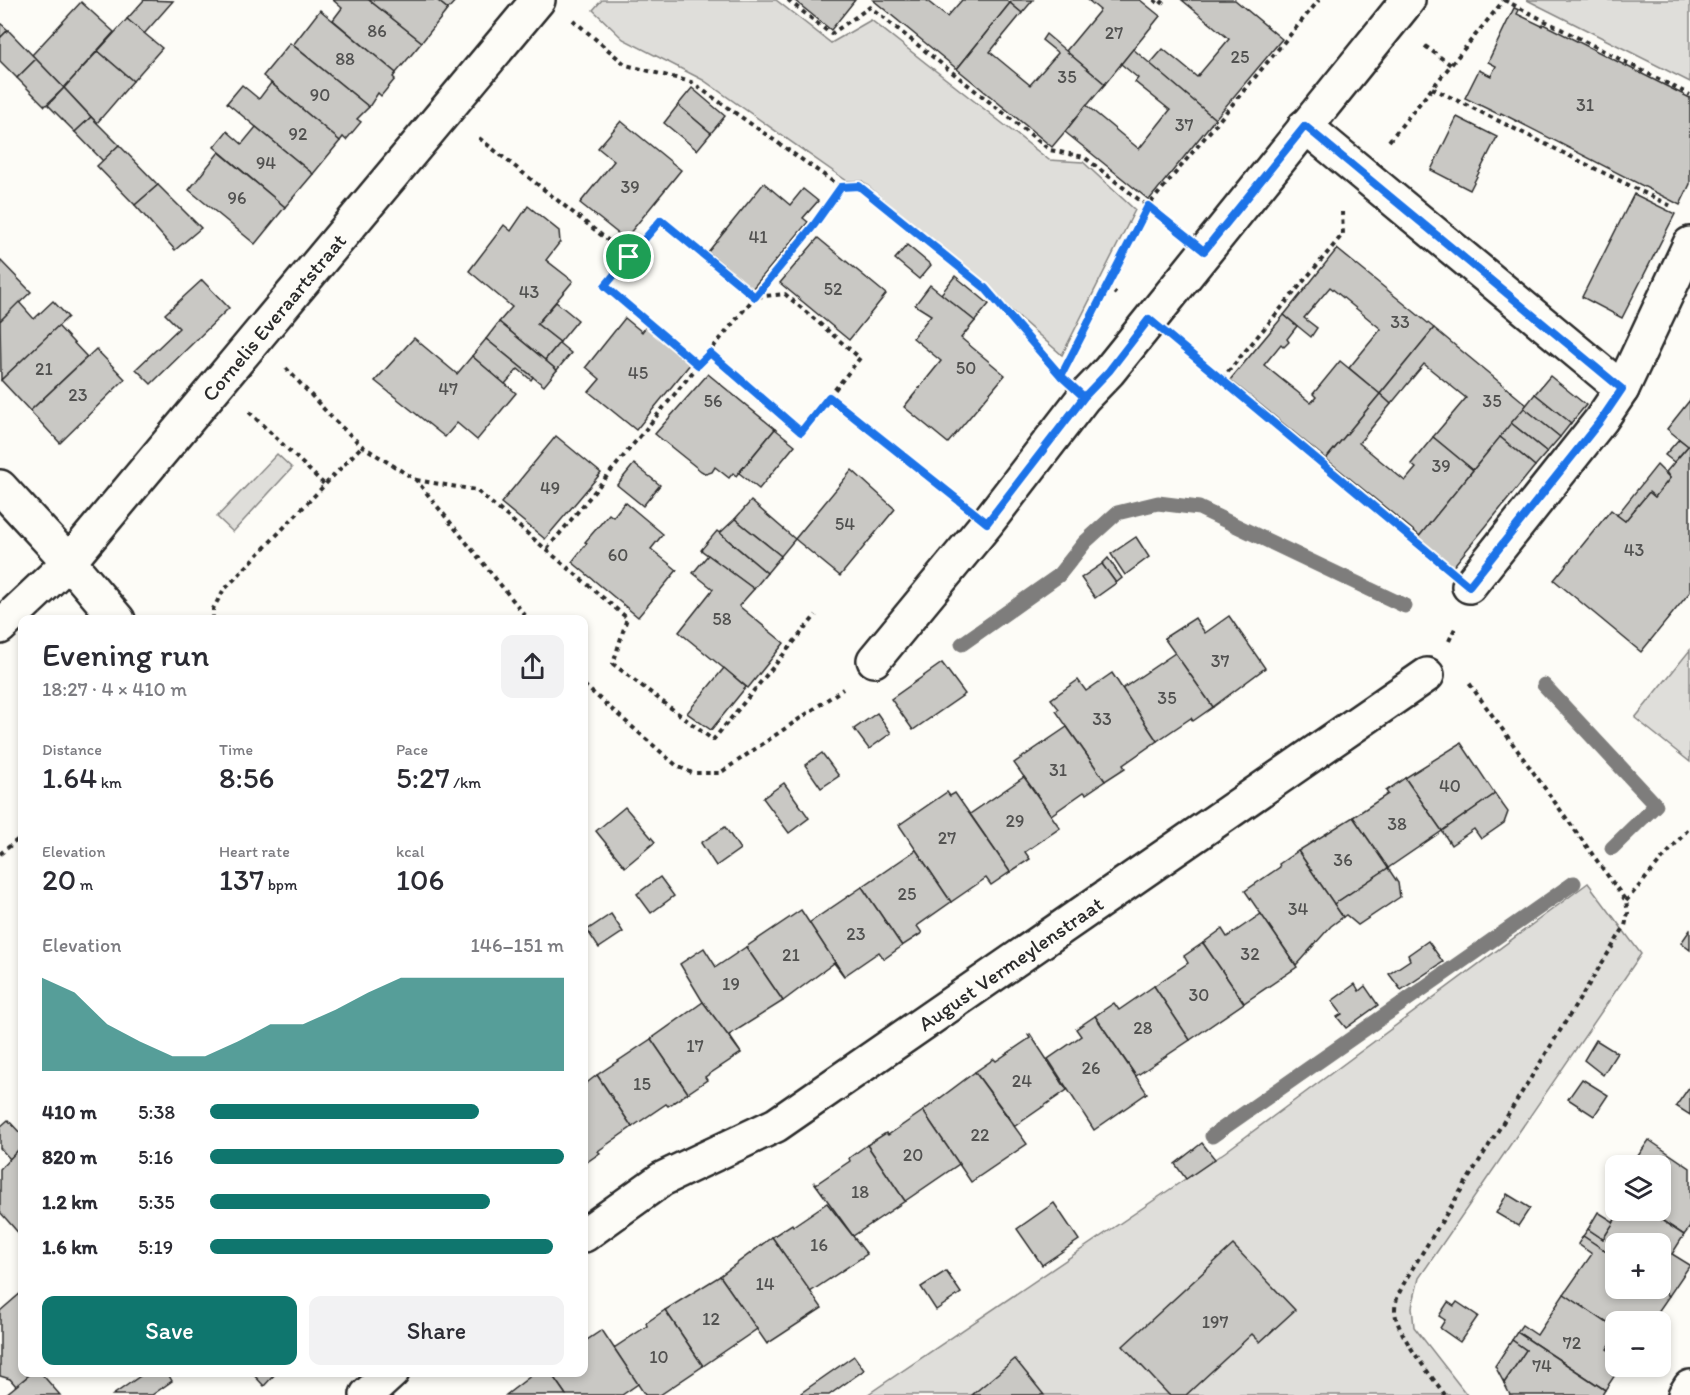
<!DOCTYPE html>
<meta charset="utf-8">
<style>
:root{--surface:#fff;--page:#f2f2f3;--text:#2b2b33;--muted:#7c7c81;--accent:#0f766e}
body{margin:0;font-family:Itim,sans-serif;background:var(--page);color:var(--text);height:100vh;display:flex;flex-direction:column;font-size:22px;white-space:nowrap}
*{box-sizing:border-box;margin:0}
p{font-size:20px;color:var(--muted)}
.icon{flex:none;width:33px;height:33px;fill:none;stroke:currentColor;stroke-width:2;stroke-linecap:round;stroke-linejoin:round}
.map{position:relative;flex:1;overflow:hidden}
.side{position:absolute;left:18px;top:615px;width:570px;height:762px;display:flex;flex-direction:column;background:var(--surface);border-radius:12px;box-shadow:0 3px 9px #0003}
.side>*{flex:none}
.fabs{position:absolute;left:1605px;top:1155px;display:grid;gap:12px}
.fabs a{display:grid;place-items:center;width:66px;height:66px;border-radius:12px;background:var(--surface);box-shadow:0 3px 9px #0003;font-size:30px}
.pin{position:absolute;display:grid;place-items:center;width:51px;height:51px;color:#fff;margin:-26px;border:3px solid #fff;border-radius:50%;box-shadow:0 2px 6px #0007}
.round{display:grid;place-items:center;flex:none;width:63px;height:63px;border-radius:12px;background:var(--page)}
.overview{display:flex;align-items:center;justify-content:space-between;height:102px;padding:0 24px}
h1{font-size:33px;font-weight:600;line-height:45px}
.figures{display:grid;grid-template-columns:repeat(3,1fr);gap:9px;height:102px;padding:6px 24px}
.figures div{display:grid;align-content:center}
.figures b{font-size:30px;font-weight:600}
.figures small{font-size:16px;font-weight:400}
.figures p{font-size:16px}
.chart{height:168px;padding:12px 24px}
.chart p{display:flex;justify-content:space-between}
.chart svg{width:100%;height:108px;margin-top:6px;fill:var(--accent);opacity:.7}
.action{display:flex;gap:12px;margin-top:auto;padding:12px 24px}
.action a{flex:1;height:69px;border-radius:12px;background:var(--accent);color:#fff;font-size:24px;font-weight:600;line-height:69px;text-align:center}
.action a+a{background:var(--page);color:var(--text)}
ul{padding:0 24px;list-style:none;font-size:20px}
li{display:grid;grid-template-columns:96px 72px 1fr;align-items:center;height:45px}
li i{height:15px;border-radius:8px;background:var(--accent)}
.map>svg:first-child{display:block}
.green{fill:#dfdeda;stroke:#858482;stroke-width:1.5}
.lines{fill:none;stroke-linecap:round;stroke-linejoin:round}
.stream{stroke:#7e7d7b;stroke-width:15}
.building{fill:#c9c8c4;stroke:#2b2b2b;stroke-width:1.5}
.minor-casing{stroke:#2b2b2b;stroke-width:38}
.path{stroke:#2b2b2b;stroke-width:4;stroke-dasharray:4.5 4.5;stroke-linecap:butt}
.minor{stroke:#fdfcf7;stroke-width:33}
.route-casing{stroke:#fff;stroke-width:12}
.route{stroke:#1a73e8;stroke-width:8}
.labels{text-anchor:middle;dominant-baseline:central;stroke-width:6;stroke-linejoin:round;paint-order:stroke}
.number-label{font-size:18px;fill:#525251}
.street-label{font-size:21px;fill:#2b2b2b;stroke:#fdfcf7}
</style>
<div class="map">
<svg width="1690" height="1395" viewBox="0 0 1690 1395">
<rect width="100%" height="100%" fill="#fdfcf7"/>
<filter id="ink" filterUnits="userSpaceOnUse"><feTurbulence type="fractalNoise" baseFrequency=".0167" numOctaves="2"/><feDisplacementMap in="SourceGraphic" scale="12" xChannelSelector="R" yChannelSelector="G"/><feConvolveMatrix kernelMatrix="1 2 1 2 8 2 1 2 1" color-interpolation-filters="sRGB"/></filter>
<g filter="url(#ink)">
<!-- green -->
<g class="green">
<polygon points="602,0 776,0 831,43 871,20 1049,160 1083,162 1135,210 1062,355 862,181 847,181 703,80 623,39 593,10"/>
<polygon points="1527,0 1690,0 1690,82"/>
<polygon points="277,454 292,468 233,532 217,517"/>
<polygon points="1690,650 1690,762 1635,718"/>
<polygon points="1588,883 1641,954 1419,1278 1412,1307 1414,1327 1467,1395 867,1395 1225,1152"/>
</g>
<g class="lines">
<!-- stream -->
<g class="stream">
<polyline points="962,644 1058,576 1085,542 1117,513 1158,503 1199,508 1405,606"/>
<polyline points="1544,685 1656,805 1612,848"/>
<polyline points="1212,1136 1574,883"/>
</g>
</g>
<!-- building -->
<g class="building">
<polygon points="144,0 173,1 144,34 127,19"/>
<polygon points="333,0 369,0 422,42 396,73 333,20 342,8"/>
<polygon points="369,0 437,0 448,9 422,42"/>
<polygon points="437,0 456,0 448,9"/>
<polygon points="794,0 855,0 831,30"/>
<polygon points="873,0 926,0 947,17 962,0 1007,0 1010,3 957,69"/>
<polygon points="1013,0 1033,0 1022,13 1010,3"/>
<polygon points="1088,0 1140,0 1160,16 1105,84 1066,51 1100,10"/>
<polygon points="1182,0 1235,0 1282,39 1215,119 1150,64 1163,49 1197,77 1229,39"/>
<polygon points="81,2 114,32 64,88 32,55"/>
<polygon points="1010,3 1022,13 990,52 1030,85 1058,53 1042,40 1046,34 1105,84 1052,147 957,69"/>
<polygon points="1514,8 1519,10 1517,14 1542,26 1543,24 1690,98 1690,184 1680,205 1501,113 1500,115 1465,98 1479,70 1491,76 1496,66 1488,62"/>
<polygon points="320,10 396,73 393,77 395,79 381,96 378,93 369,107 293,45"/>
<polygon points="127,19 162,48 133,81 98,51"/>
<polygon points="0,23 8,30 0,38"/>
<polygon points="8,30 36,59 17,78 0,61 0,38"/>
<polygon points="290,43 369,107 357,119 361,122 346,140 343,137 340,141 263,76"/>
<polygon points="1133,49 1215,119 1149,200 1065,132 1086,105 1139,149 1170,110 1135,82 1138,78 1121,64"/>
<polygon points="98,51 133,81 97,123 64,88"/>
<polygon points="36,59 64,88 45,106 17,78"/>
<polygon points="271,83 340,141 313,174 227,103 242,85 259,99"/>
<polygon points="64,88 91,117 75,132 48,105"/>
<polygon points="692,88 725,116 711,133 678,105"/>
<polygon points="678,105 711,133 697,150 664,123"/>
<polygon points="91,117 119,145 103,161 75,132"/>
<polygon points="1457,117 1497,137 1470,190 1431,170"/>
<polygon points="621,121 681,170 625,239 580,203 614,161 598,148"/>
<polygon points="256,127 313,174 285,207 214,147 227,131 242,144"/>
<polygon points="119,145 158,185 135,205 97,166"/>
<polygon points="219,152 285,207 255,244 189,190"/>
<polygon points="764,183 790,205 803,189 818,201 803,218 808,222 752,289 708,252"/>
<polygon points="158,185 201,228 175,250 135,205"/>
<polygon points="1634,194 1675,214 1622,318 1582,297"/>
<polygon points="528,206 559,231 560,242 546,260 573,281 537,324 560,342 545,360 499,322 512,307 469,271 504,225 511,231"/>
<polygon points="818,238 886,294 849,340 780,283"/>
<polygon points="907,245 931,265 919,279 895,259"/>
<polygon points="1337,249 1434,328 1380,394 1349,368 1381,329 1330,287 1304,318 1317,328 1311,337 1284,315"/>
<polygon points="0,260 31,292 0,321"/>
<polygon points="955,276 989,304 975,321 941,294"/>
<polygon points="202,280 229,308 151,384 136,369 179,328 165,314"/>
<polygon points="930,285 975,321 961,338 1005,375 948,443 904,407 941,361 913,338 931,315 915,305"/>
<polygon points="53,301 68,317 1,380 0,321 19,302 34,319"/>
<polygon points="556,302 578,320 560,342 537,324"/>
<polygon points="1284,315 1297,326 1287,339 1289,342 1284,347 1281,344 1264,365 1311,403 1316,397 1313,394 1340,361 1380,394 1326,459 1230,380"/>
<polygon points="625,318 642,332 648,324 691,363 636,430 589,392 600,379 586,367"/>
<polygon points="499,322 557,370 544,386 486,339"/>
<polygon points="58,326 87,357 30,411 1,380"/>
<polygon points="1434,328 1527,405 1473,470 1433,437 1466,398 1424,364 1391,404 1380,394"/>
<polygon points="414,338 457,374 472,356 516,393 477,440 457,423 445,437 375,381"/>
<polygon points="486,339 533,377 531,380 518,369 505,384 472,356"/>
<polygon points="559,343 571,353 557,370 545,360"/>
<polygon points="96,349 125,379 60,443 30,411"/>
<polygon points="708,374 775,429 736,476 733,473 729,478 715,467 712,472 706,474 701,471 655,434"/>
<polygon points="1550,376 1586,405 1571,423 1535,394"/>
<polygon points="1380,394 1391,404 1359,443 1405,481 1416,468 1411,464 1433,437 1473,470 1420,536 1326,459"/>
<polygon points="1535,394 1571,423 1560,437 1524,408"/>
<polygon points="1690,400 1690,592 1641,652 1554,580 1611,510 1625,521 1649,492 1655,497 1670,478 1666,472 1688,446 1667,429"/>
<polygon points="1524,408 1560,437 1547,452 1511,423"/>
<polygon points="1511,423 1547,452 1535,466 1500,437"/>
<polygon points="775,429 795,445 759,489 739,473"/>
<polygon points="556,436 601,473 545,539 501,503"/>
<polygon points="1500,437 1535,466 1452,568 1417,539"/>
<polygon points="1679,439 1688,446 1674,462 1665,455"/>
<polygon points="634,464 660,485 643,506 617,485"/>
<polygon points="1657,465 1670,478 1655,497 1649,492 1625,521 1617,515"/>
<polygon points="852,470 895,509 840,576 795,539"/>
<polygon points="751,501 795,539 781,556 735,519"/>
<polygon points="625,502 663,534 651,549 677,570 638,617 572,562 587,543 585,542 609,514 613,517"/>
<polygon points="735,519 781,556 767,573 720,533"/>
<polygon points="717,531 767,573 754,589 701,550"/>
<polygon points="1136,537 1149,557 1125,575 1111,554"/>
<polygon points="708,555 754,589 739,606 784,643 748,688 679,632 713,589 693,573"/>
<polygon points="1108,558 1122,578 1116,583 1102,564"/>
<polygon points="1102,564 1116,583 1095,598 1081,578"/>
<polygon points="1229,616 1265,668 1213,707 1164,638 1195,618 1205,633"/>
<polygon points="1175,653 1213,707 1193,721 1191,718 1157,741 1122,689"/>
<polygon points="942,663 965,694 913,730 891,699"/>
<polygon points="724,668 746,687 711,730 687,713"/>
<polygon points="1112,673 1157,741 1123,765 1125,768 1105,781 1056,711 1059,709 1051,699 1078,680 1086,691"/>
<polygon points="877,713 891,733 869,749 854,729"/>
<polygon points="1067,727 1105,781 1086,794 1084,792 1051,815 1014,763"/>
<polygon points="1461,743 1495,794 1442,831 1405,778"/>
<polygon points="822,753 839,776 821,788 805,765"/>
<polygon points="1024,777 1060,828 1025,852 1030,859 1010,872 970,814"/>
<polygon points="1405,778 1442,831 1388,868 1353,817 1388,794 1386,791"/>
<polygon points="784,783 809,818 789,833 763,798"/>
<polygon points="947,792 950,796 955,793 1010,872 991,885 986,878 951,902 899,825"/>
<polygon points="1495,794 1508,812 1504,823 1481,839 1474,829 1451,845 1442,831"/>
<polygon points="625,807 655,842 625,867 596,831"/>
<polygon points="1353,817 1388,868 1334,904 1298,851"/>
<polygon points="725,827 740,849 716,866 701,843"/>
<polygon points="916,850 951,902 917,926 922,933 902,946 862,887"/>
<polygon points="1298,851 1343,917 1331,926 1296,965 1245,891 1280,867 1279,864"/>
<polygon points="1388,868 1398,883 1400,897 1358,925 1346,915 1343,917 1334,904"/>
<polygon points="660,877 674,896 651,913 637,894"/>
<polygon points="862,887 902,946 884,959 879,952 844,976 809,923"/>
<polygon points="801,910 844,976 834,963 783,1001 746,947"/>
<polygon points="611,914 623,932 599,948 587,930"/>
<polygon points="1261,914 1297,967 1244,1003 1203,943 1222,929 1227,937"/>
<polygon points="1690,930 1690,950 1681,943"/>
<polygon points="1428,941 1443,962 1401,990 1389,974 1410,960 1408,955"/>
<polygon points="1203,943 1244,1003 1190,1040 1154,986 1188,963 1184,956"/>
<polygon points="746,947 783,1001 729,1035 741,1053 703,1002 680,964 704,948 716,967"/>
<polygon points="1355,984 1359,991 1365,986 1378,1005 1346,1028 1337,1017 1342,1014 1332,1001"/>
<polygon points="1154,986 1190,1040 1136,1076 1095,1016 1114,1003 1119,1010"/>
<polygon points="703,1002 741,1053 705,1077 707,1080 688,1093 651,1039"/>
<polygon points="1095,1016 1147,1093 1094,1130 1048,1059 1081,1036 1076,1029"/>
<polygon points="1030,1034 1067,1090 1015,1126 975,1072 994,1059 996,1061 1030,1038 1028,1035"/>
<polygon points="651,1039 688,1093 668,1106 666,1104 632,1127 597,1075"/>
<polygon points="1596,1040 1617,1053 1603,1075 1584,1060"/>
<polygon points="975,1072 1027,1144 971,1182 923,1111"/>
<polygon points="597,1075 632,1127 598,1151 600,1153 584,1164 584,1085"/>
<polygon points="1582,1079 1608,1095 1594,1116 1568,1099"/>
<polygon points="1690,1086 1690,1115 1676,1106"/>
<polygon points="923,1111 959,1164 905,1201 867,1145 886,1133 888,1135"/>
<polygon points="8,1120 22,1135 22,1146 10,1159 0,1148 0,1127"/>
<polygon points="1649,1140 1690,1168 1690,1227 1684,1235 1646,1210 1660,1210 1660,1166 1631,1166"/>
<polygon points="1202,1143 1215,1159 1186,1179 1175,1164"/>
<polygon points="867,1145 905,1201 853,1236 814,1182 816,1184 850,1161 849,1158"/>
<polygon points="22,1146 22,1237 0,1212 0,1169"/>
<polygon points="1507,1194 1530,1208 1518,1226 1496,1213"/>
<polygon points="827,1203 867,1254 810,1292 772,1237 792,1224 793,1226"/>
<polygon points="1054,1203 1079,1240 1042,1265 1017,1229"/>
<polygon points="1621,1210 1646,1210 1684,1235 1672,1254 1690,1265 1669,1296 1659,1288 1660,1288 1660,1244 1616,1244 1616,1258 1583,1236 1588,1229 1603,1239"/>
<polygon points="1598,1212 1614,1222 1603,1239 1588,1229"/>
<polygon points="1583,1236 1616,1258 1616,1288 1659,1288 1669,1296 1651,1322 1644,1322 1631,1313 1625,1322 1616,1322 1616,1329 1564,1294 1592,1254 1578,1244"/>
<polygon points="772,1237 822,1308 767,1344 720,1276"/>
<polygon points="1233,1245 1295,1310 1260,1342 1252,1334 1186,1395 1169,1395 1123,1346"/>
<polygon points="946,1271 961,1293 936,1310 921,1287"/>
<polygon points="720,1276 757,1329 703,1366 665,1310"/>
<polygon points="22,1292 22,1372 33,1372 16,1386 10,1379 0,1376 0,1311"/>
<polygon points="1564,1294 1616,1329 1616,1336 1607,1349 1616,1355 1616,1366 1621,1366 1605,1390 1517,1332 1522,1325 1537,1335"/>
<polygon points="1448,1302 1454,1306 1457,1302 1478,1316 1460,1342 1440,1328 1445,1320 1439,1316"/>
<polygon points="665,1310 703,1366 660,1395 645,1395 614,1348 647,1326 646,1323"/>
<polygon points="602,1330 638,1384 622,1395 566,1395 550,1372 584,1372 584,1342"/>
<polygon points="1517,1332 1605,1390 1602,1395 1510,1395 1504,1383 1526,1350 1512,1340"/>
<polygon points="1512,1340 1526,1350 1504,1383 1495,1366"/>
<polygon points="854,1356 864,1370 829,1395 802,1395 801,1393"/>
<polygon points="1015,1359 1044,1395 972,1395"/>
<polygon points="33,1372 40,1372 60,1395 5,1395"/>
<polygon points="146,1372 167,1372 172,1381 152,1395 113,1395"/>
<polygon points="251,1372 277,1372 264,1386"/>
<polygon points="536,1372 550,1372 566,1395 506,1395"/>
</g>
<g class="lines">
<!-- minor casing -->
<g class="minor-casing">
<g id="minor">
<polyline points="1305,126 1622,389 1690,244"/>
<polyline points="0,487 69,562 118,620"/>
<polyline points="1469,586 1601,420 1622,389"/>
<path id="s1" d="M0,627l69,-65 469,-562"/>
<polyline points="874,660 987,523 1084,397 1109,371 1408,0"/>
<path id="s2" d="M584,1235l78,-56 114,-54 651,-450"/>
<polyline points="367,1395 392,1372"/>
<polyline points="1685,1395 1690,1387"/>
</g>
</g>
<!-- path -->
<g class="path">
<polyline points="788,0 831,34 870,7 1050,150 1084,157 1173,226"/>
<polyline points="1154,0 1160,5 1164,0"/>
<polyline points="1504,0 1690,95"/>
<polyline points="573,20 626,65 691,82 841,187 859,186 985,288 1053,367"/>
<polyline points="1425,46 1451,65"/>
<polyline points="1432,88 1673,207"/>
<polyline points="479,138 629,257"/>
<polyline points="1389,141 1504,0"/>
<polyline points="1107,287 1116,294"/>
<polyline points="1084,330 1148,206 1319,0"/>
<polyline points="1183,347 1438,559"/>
<polyline points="710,353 801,432 829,397"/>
<polyline points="698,365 605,287 661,220 755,297 785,294 860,358 829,397 954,497"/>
<polyline points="286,368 334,420 362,446 416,480 529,620"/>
<polyline points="1222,379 1343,234 1342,212"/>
<polyline points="249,412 325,485"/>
<polyline points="416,480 476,490 627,618 613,664 713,740 816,615"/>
<polyline points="547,549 814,225 841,187"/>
<polyline points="213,620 213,609 223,591 362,446"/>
<polyline points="1449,641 1456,626"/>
<polyline points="584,685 677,766 692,773 720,773 843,689"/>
<polyline points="0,854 22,836"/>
<polyline points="1626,901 1690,827"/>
<path d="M1445,1395c-14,-20 -50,-62 -50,-85 0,-12 7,-22 11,-31l219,-353 3,-13 -2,-12 -157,-218"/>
</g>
<!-- minor -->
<use href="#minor" class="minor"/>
</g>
</g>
<g class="lines" filter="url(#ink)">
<!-- route casing -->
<g class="route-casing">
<polyline id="route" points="629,257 661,220 755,297 814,225 841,187 859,186 985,288 1061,376 1084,397 1109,371 1149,319 1469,586 1601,420 1622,389 1305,126 1204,251 1148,206 1061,376 1084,397 987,523 829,397 801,432 710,353 698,365 605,286 629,257"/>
</g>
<!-- route -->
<use href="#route" class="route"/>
</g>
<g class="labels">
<!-- number labels -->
<g class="number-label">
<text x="377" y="31">86</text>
<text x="1114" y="33">27</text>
<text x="1240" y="57">25</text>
<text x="345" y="59">88</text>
<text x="1067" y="77">35</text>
<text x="320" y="95">90</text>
<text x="1585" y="105">31</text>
<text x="1184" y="125">37</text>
<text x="298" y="134">92</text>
<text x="266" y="163">94</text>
<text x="630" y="187">39</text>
<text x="237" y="198">96</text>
<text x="758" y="237">41</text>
<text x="833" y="289">52</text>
<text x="529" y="292">43</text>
<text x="1400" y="322">33</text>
<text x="966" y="368">50</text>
<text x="44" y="369">21</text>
<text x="638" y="373">45</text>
<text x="448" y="389">47</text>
<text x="78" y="395">23</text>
<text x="713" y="401">56</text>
<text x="1492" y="401">35</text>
<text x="1441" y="466">39</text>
<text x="550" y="488">49</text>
<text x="845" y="524">54</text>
<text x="1634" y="550">43</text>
<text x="618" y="555">60</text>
<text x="722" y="619">58</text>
<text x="1220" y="661">37</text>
<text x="1167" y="698">35</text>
<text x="1102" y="719">33</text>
<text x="1058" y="770">31</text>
<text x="1450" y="786">40</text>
<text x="1015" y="821">29</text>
<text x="1397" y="824">38</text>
<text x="947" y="838">27</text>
<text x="1343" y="860">36</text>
<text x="907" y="894">25</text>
<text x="1298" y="909">34</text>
<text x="856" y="934">23</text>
<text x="1250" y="954">32</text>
<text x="791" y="955">21</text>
<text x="731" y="984">19</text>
<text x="1199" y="995">30</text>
<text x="1143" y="1028">28</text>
<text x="695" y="1046">17</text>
<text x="1091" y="1068">26</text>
<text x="1022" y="1081">24</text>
<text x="642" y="1084">15</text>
<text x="980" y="1135">22</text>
<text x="913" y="1155">20</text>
<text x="860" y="1192">18</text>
<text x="819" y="1245">16</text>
<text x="765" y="1284">14</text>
<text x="711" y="1319">12</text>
<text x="1215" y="1322">197</text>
<text x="1572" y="1343">72</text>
<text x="659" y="1357">10</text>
<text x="1542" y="1366">74</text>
</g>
<!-- street labels -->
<g class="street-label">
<text stroke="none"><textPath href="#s1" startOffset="414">Cornelis Everaartstraat</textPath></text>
<text stroke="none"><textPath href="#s2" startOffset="507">August Vermeylenstraat</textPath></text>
</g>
</g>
</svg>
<div class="fabs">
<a><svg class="icon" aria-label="layers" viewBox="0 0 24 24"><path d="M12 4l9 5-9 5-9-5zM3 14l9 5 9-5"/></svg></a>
<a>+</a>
<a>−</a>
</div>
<div class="pin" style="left:629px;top:257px;background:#1e9e55"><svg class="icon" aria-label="arrive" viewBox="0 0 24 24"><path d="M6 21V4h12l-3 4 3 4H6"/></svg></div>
<section class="side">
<div class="overview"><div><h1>Evening run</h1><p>18:27 · 4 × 410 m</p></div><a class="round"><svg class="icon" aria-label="share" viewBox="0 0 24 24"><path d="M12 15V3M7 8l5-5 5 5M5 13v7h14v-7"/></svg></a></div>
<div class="figures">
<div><p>Distance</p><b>1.64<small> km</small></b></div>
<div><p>Time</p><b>8:56</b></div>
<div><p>Pace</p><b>5:27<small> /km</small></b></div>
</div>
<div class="figures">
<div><p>Elevation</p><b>20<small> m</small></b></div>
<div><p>Heart rate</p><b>137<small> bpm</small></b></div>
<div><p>kcal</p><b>106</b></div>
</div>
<div class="chart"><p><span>Elevation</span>146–151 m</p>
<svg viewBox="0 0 160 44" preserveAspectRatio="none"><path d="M0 44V6L10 12L20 25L30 32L40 38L50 38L60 32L70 25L80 25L90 19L100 12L110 6L120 6L130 6L140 6L150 6L160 6V44z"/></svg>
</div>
<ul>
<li><b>410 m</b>5:38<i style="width:76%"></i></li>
<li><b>820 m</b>5:16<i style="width:100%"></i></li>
<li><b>1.2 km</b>5:35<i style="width:79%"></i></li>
<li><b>1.6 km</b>5:19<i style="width:97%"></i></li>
</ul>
<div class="action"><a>Save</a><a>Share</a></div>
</section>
</div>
